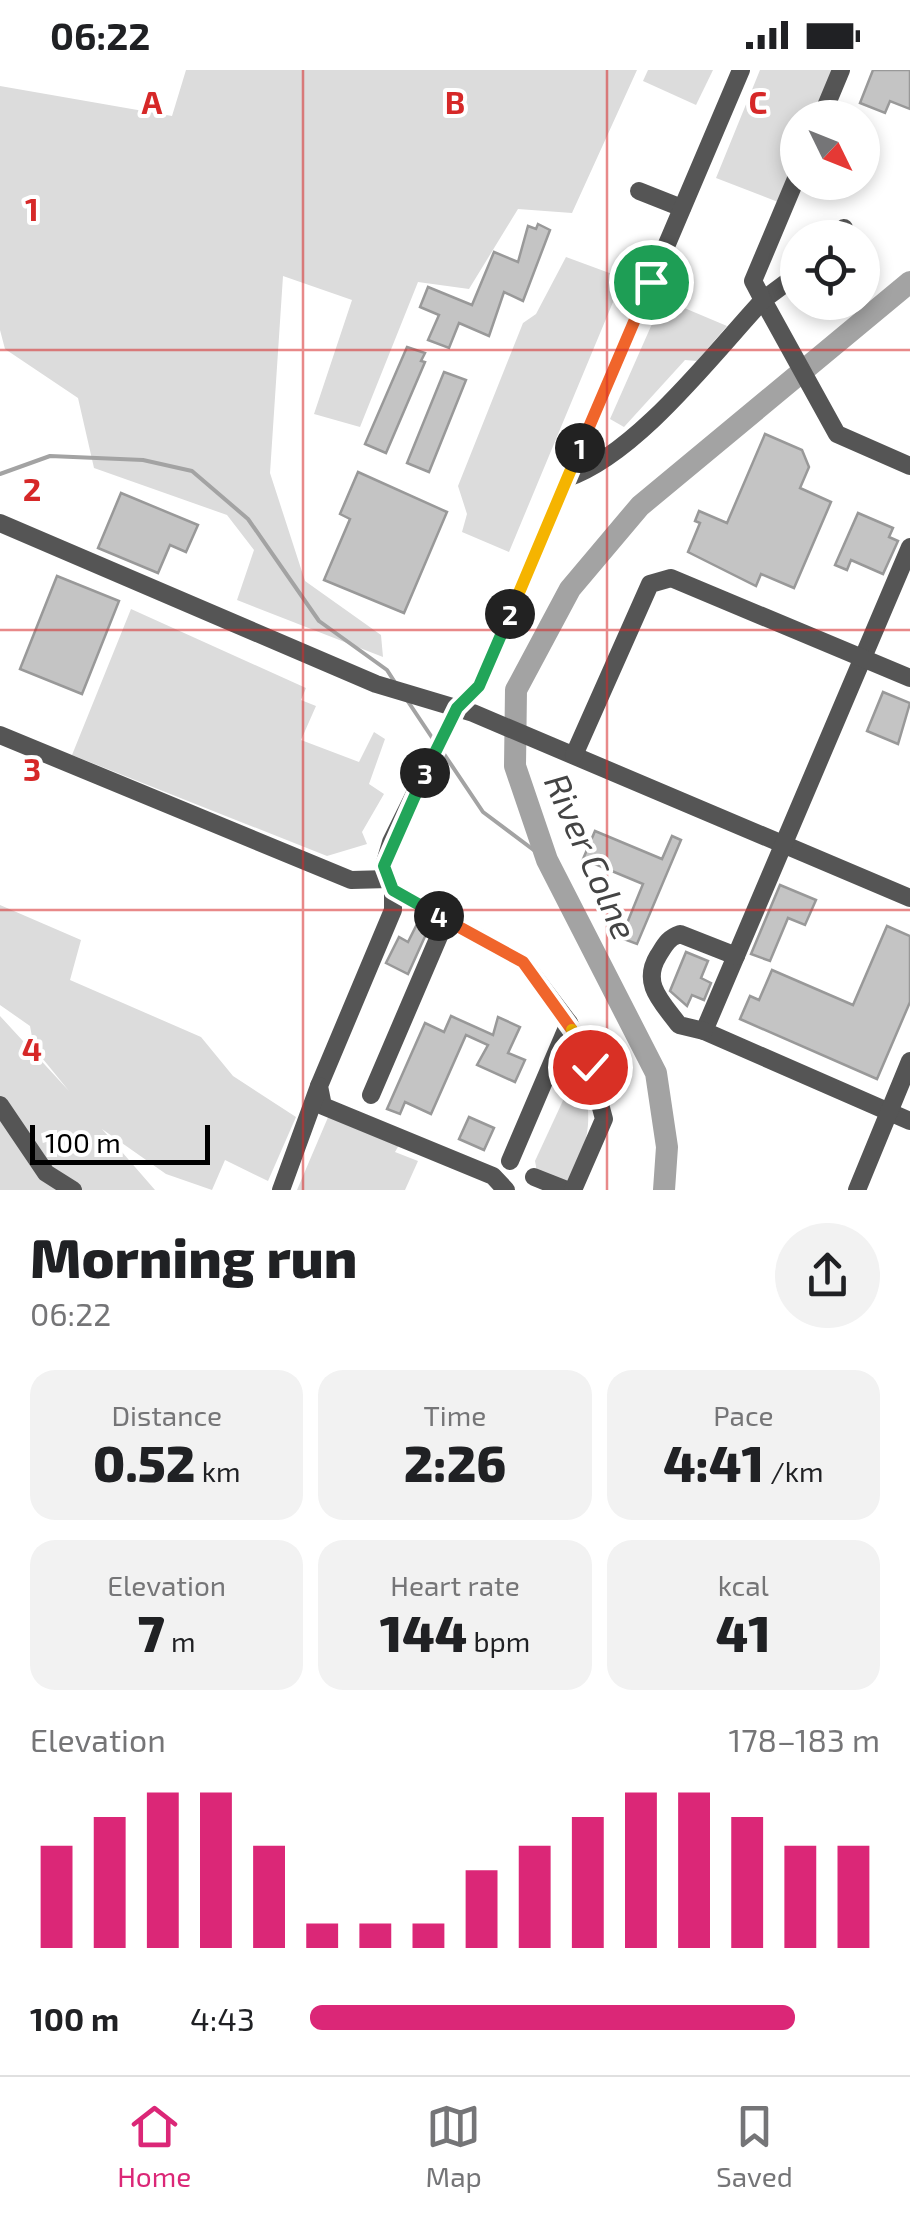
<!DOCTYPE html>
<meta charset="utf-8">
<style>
:root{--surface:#fff;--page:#f2f2f2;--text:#202124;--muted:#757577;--line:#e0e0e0;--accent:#db2777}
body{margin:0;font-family:"Exo 2",sans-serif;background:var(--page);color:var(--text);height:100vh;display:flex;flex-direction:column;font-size:38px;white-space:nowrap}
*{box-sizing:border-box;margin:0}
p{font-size:32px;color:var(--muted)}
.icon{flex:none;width:55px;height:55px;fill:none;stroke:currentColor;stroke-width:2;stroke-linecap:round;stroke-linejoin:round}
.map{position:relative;height:1120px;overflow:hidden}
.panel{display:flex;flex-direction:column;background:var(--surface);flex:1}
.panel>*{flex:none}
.needle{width:65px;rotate:133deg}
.buttons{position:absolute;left:780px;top:30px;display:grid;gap:20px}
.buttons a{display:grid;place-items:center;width:100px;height:100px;border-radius:50%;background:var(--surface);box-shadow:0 5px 15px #0003;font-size:50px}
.scale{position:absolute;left:30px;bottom:25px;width:180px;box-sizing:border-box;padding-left:10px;border:5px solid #000;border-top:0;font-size:28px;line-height:35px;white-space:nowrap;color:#000;-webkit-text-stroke:8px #fff;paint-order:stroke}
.pin{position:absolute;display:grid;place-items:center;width:85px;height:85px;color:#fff;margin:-42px;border:5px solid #fff;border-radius:50%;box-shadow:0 2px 10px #0007}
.km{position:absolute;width:50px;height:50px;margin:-25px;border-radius:50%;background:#222;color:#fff;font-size:28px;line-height:50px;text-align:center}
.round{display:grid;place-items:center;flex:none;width:105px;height:105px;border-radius:52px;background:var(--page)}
.summary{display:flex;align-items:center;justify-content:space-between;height:170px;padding:0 30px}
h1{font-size:55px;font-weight:800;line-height:75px}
.figures{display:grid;grid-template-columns:repeat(3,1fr);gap:15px;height:170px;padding:10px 30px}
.figures div{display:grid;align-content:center;border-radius:25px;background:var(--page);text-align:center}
.figures b{font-size:50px;font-weight:800}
.figures small{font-size:28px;font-weight:400}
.figures p{font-size:28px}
.chart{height:280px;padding:20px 30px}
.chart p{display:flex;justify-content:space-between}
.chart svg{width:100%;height:180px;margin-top:10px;stroke:var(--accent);stroke-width:6}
ul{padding:0 30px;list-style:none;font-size:32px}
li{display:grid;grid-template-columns:160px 120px 1fr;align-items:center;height:75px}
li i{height:25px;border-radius:12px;background:var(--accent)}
.status{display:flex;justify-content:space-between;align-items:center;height:70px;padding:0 50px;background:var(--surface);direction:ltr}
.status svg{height:28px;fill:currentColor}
.dock{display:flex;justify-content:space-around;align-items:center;height:140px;border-top:2px solid var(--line);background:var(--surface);font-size:28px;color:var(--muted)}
.dock a{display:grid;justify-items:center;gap:5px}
.dock .active{color:var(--accent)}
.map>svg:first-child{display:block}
.green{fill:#dcdcdc}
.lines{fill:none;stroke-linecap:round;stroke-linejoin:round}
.stream{stroke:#a3a3a3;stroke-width:4}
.river{stroke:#a3a3a3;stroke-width:22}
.building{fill:#c4c4c4;stroke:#999;stroke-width:2.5}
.minor{stroke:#555;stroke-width:18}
.split-1-casing{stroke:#fff;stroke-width:20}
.split-2-casing{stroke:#fff;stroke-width:20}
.split-3-casing{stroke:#fff;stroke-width:20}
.split-4-casing{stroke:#fff;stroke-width:20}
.split-5-casing{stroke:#fff;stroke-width:20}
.split-6-casing{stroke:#fff;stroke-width:20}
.split-1{stroke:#f0652b;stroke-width:12}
.split-2{stroke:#f5b400;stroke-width:12}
.split-3{stroke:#22a559;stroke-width:12}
.split-4{stroke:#22a559;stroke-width:12}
.split-5{stroke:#f0652b;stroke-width:12}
.split-6{stroke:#f5b400;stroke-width:12}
.grid{fill:none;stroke:#d62828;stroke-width:2.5;stroke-opacity:0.55}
.labels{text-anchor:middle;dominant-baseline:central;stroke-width:8;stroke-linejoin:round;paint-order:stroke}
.water-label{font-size:35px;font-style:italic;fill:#444;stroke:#fff}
.grid-label{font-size:32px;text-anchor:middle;font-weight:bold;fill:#d62828;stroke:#fff;stroke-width:8;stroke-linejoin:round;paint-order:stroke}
</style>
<div class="status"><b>06:22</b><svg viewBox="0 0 49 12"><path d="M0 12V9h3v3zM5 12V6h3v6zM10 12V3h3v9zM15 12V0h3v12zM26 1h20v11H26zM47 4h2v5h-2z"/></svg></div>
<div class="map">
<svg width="910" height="1120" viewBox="0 0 910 1120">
<rect width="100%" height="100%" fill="#fff"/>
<!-- green -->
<g class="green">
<polygon points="186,0 637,0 572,143 518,139 469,219 418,212 360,357 314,344 352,230 283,206 270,403 305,511 381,565 383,587 237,530 254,480 227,445 94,398 78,328 5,279 0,260 0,16 172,46"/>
<polygon points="648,0 713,0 696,35 643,11"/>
<polygon points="760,0 833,0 814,47 798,48 797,86 778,132 716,108"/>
<polygon points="566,187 623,208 509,482 462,462 467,444 458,416 523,253 536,244"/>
<polygon points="663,229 727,256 697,291 685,290 624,357 610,349"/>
<polygon points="131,539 306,618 301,630 316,636 301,670 359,692 374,662 385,669 369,714 384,724 362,762 367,774 327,786 72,685"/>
<polygon points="0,835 81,870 70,910 201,967 233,1006 296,1047 268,1111 225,1090 212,1120 166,1104 102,1059 155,1120 0,1120 0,946 69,1021 34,978 30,956 0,935"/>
<path d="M578,998c16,44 14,73 -11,114l-30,-10 -2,-11z"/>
<polygon points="329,1045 399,1075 395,1082 418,1091 405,1120 297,1120"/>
</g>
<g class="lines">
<!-- stream -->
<g class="stream">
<polyline points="0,404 50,386 143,390 192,401 248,449 319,551 387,600 396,614"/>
<polyline points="407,630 435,672"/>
<polyline points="444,684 483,742 547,790"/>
</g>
<!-- river -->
<polyline class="river" points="664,1120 667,1077 656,1003 547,790 515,696 516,620 570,519 640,436 910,212"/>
</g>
<!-- building -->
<g class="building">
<polygon points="873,0 910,0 910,39 890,31 885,43 860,33"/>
<polygon points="538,154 550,160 523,231 504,222 489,266 459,253 449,278 428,270 439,245 420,237 428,217 472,235 494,182 518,192 528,156 536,159"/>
<polygon points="407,277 425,283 421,291 425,292 386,383 365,374"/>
<polygon points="444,302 466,310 429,402 407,393"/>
<polygon points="765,364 802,380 809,397 800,418 831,432 794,518 761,504 756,516 688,482 700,453 695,451 699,441 727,453"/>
<polygon points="358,402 447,442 404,543 324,510 350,449 340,444"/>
<polygon points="121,423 198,455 186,482 170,475 158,503 98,478"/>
<polygon points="858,443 893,458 889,467 898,471 883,504 851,490 847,500 835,495"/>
<polygon points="57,506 119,531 82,624 20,599"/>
<polygon points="883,622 910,633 898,674 867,661"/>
<polygon points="595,761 662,789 672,766 681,770 637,874 621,868 643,814 583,789"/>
<polygon points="780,815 816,830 805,855 788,848 770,891 751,884"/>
<polygon points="416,856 427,862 408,904 386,893 399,867 408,872"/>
<polygon points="887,856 910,866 910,932 877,1009 740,949 750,926 759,930 772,900 853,935"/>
<polygon points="686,882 708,891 701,908 711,913 704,930 692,925 687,936 670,921"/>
<polygon points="451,946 493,965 498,947 520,957 508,983 525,990 515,1012 477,995 488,975 466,965 431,1044 405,1032 400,1044 387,1039 425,953 444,962"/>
<polygon points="469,1047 494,1058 484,1080 459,1069"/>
</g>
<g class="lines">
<!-- minor -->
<g class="minor">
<polyline points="821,48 841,0"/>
<polyline points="639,121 682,138"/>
<polyline points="835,168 844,158"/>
<polyline points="798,204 763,230 837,364 910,396"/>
<path d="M567,408c70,-24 146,-124 196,-178l-10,-19 45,-107"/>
<polyline points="0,453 376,614 473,643 910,828"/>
<polyline points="910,477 704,961 910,1051"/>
<polyline points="0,665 351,810 389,809"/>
<polyline points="574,685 650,514 671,508 910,608"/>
<polyline points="393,820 393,840 319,1016 323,1036 493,1106 506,1120"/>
<path d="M704,961l-25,-6c-17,-23 -38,-41 -21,-69 7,-11 10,-18 22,-22l56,22"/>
<polyline points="371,1025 446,850"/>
<polyline points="0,1035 46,1103 73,1120"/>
<polyline points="510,1091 569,953"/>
<polyline points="534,1107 567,1120"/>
<polyline points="281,1120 319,1016"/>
<polyline points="573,1120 604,1049 590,997 569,953 523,892 393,820 384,796 391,772 457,638 479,616 741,0"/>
<polyline points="857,1120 910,991"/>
</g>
</g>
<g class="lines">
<!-- split-1 casing -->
<g class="split-1-casing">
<polyline id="split-1" points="580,378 651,212"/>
</g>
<!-- split-2 casing -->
<g class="split-2-casing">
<polyline id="split-2" points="510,544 580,378"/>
</g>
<!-- split-3 casing -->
<g class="split-3-casing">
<polyline id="split-3" points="425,703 457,638 479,616 510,544"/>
</g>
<!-- split-4 casing -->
<g class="split-4-casing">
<polyline id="split-4" points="425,703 384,796 393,820 439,846"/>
</g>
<!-- split-5 casing -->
<g class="split-5-casing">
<polyline id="split-5" points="439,846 523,892 572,960"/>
</g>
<!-- split-6 casing -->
<g class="split-6-casing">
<polyline id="split-6" points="572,960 590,997"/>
</g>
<!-- split-1 -->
<use href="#split-1" class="split-1"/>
<!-- split-2 -->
<use href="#split-2" class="split-2"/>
<!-- split-3 -->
<use href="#split-3" class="split-3"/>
<!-- split-4 -->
<use href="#split-4" class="split-4"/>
<!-- split-5 -->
<use href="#split-5" class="split-5"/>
<!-- split-6 -->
<use href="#split-6" class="split-6"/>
</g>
<!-- grid -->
<path class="grid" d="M303,0v1120M607,0v1120M0,280h910M0,560h910M0,840h910"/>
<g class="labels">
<!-- water labels -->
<g class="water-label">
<text transform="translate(592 786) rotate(66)">River Colne</text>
</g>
</g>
<g class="grid-label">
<text x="152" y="44">A</text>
<text x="455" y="44">B</text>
<text x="758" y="44">C</text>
<text x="32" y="151">1</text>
<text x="32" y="431">2</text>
<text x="32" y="711">3</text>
<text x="32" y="991">4</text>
</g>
</svg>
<div class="buttons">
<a><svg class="needle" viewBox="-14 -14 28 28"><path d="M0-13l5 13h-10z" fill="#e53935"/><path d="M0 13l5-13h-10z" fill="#757577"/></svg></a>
<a><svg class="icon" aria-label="locate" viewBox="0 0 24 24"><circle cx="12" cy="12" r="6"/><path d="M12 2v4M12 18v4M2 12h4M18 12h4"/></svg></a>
</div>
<div class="scale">100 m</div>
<div class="pin" style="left:651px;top:212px;background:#1e9e55"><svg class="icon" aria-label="arrive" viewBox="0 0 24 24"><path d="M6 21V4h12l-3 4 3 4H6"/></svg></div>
<div class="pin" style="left:590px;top:997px;background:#d93025"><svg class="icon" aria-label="check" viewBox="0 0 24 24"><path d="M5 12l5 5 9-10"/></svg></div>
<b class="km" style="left:580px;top:378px">1</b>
<b class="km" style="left:510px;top:544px">2</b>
<b class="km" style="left:425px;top:703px">3</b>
<b class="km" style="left:439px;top:846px">4</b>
</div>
<section class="panel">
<div class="summary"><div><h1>Morning run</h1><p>06:22</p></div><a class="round"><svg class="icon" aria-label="share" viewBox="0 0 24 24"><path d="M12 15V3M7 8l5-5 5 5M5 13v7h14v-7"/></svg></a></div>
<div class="figures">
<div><p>Distance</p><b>0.52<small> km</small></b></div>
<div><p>Time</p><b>2:26</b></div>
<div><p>Pace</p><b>4:41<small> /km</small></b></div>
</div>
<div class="figures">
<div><p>Elevation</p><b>7<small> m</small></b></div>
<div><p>Heart rate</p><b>144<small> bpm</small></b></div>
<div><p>kcal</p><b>41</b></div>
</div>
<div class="chart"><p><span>Elevation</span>178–183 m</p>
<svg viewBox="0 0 160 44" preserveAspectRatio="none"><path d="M5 44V19M15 44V12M25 44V6M35 44V6M45 44V19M55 44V38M65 44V38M75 44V38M85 44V25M95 44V19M105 44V12M115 44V6M125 44V6M135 44V12M145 44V19M155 44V19"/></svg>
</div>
<ul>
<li><b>100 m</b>4:43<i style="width:85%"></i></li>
</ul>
</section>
<nav class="dock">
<a class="active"><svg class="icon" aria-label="home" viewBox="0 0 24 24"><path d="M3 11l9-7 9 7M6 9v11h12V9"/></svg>Home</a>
<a><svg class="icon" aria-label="map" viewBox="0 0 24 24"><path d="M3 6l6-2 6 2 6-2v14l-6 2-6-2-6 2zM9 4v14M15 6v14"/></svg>Map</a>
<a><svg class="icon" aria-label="saved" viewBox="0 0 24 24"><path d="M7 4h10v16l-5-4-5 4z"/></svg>Saved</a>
</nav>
